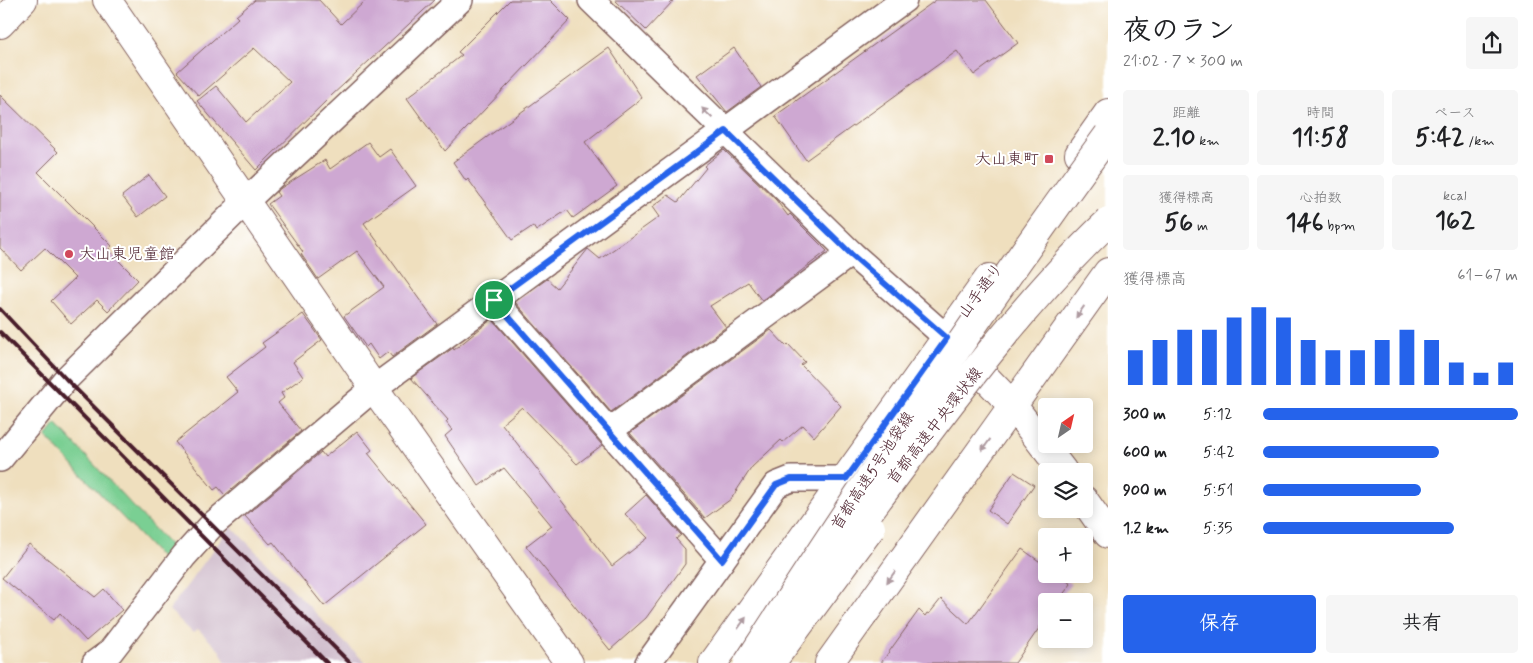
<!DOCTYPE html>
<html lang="ja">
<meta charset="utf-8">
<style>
:root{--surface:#fff;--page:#f6f6f6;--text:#202124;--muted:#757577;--accent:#2563eb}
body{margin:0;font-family:Mynerve,"Klee One",sans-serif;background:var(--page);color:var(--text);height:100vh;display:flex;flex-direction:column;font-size:19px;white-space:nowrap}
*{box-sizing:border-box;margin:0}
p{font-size:16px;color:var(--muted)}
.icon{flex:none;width:28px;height:28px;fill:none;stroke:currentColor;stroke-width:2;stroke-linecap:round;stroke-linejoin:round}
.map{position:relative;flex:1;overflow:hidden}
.panel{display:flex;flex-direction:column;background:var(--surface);width:425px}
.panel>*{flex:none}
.needle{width:32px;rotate:34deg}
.fabs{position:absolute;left:1038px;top:398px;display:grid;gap:10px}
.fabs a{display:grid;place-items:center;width:55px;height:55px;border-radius:5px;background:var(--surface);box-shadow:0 2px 12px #0003;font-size:25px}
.pin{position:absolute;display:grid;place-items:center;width:42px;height:42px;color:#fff;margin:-21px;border:2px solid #fff;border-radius:50%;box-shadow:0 1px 5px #0007}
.round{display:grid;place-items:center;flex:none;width:52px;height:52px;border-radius:5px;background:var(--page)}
.summary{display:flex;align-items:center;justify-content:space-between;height:85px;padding:0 15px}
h1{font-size:28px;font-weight:700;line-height:38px}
.figures{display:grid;grid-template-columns:repeat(3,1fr);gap:8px;height:85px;padding:5px 15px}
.figures div{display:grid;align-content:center;border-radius:5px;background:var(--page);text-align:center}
.figures b{font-size:25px;font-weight:700}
.figures small{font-size:14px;font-weight:400}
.figures p{font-size:14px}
.chart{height:140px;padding:10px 15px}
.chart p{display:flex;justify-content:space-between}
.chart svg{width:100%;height:90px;margin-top:5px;stroke:var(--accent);stroke-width:6}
.primary-button{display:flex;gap:10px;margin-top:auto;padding:10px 15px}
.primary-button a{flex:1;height:58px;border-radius:5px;background:var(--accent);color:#fff;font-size:20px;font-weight:700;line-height:58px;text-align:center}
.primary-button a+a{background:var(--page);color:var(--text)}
ul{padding:0 15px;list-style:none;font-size:16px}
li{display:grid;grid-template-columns:80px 60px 1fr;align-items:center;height:38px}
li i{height:12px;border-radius:6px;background:var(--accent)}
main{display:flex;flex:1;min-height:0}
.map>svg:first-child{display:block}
.industrial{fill:#d0bdcc}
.green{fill:#7acf93;stroke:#62775f}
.building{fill:#cea8d2}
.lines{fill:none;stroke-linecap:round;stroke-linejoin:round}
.minor-casing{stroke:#84625e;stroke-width:28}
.tertiary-casing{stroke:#84625e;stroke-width:30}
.primary-casing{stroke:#84625e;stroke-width:30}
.minor{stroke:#fff;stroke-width:25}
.tertiary{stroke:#fff;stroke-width:28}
.primary{stroke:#fff;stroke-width:28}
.rail{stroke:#4a1f2b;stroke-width:4}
.motorway-bridge-casing{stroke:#84625e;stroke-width:30;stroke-linecap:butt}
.motorway-bridge{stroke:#fff;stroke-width:28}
.oneway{fill:#ae9aa0}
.route-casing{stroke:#fff;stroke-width:10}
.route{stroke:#2563eb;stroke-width:6}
.poi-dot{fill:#d1495b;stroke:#fff;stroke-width:2}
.labels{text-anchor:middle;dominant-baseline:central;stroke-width:4;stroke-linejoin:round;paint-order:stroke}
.poi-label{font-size:16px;fill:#4a1f2b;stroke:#fff;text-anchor:end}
.street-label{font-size:16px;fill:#4a1f2b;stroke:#fff}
</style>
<main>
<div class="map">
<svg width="1108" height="663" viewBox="0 0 1108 663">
<rect width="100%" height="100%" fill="#fff"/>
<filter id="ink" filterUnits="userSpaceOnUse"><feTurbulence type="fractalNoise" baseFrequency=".02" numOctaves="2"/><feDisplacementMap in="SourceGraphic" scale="10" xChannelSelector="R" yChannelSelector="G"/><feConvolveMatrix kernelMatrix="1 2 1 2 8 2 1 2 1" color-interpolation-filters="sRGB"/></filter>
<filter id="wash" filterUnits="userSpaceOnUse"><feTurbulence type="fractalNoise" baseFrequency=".0096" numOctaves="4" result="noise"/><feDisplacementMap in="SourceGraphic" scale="20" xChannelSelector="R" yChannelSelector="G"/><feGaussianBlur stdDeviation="1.12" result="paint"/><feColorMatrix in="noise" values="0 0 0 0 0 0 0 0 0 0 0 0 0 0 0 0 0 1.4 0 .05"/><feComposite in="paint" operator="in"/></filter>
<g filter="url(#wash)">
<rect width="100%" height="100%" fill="#efdfbe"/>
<!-- industrial -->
<polygon class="industrial" points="231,526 336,634 366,663 226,663 220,651 198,629 193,633 169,610"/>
<!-- green -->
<polygon class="green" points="56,424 177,553 164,561 46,437"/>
<g id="blocks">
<!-- building -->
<g class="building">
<polygon points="255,0 319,0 341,24 366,0 435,0 331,96 256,170 197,101 216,86 246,122 290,82 254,48 199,96 177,72 238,18 236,16"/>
<polygon points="510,0 550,0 570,20 445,151 407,98 462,55 458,52"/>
<polygon points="615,0 674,0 646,30"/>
<polygon points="936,0 986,0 1018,43 974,75 957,51 806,160 775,116"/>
<polygon points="609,48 642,98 585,142 617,186 573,218 567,210 536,231 533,226 512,240 468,179 466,181 453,162"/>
<polygon points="734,48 761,87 727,112 697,75"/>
<polygon points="0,95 58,152 38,172 112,246 108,250 138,280 108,311 97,300 71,324 51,301 75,278 45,248 21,270 0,248"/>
<polygon points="368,142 379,157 390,149 416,186 364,223 437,324 392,357 388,352 379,359 369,344 366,347 344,316 384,287 357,251 318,279 301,254 303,252 268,204 279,196 276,192 281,188 325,160 330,169"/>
<polygon points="724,150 776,200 788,216 790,214 827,251 762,301 748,282 710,306 726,327 611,412 515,302 547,279 557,288 588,249 600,259 659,217 652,207 668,195 678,202 706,168 704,166"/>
<polygon points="149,175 165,196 138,217 122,196"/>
<polygon points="303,314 322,340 293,362 303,377 281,393 284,398 278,403 301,431 225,495 218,487 214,490 175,442 238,392 226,377 265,347 262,343"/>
<polygon points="492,319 602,445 577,464 522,407 502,424 612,566 648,538 625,514 646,495 681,535 676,539 685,549 685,564 646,618 610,650 526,546 552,526 504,468 479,486 445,436 452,430 446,422 448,420 411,378 453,348 454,350"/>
<polygon points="771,330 786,346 788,344 805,362 801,365 841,406 814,437 803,425 783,442 781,440 752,467 731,499 705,518 630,433"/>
<polygon points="357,431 372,450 368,453 426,524 324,606 273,542 270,544 245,516 321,452 325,457"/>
<polygon points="1014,472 1034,485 1007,524 988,510"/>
<polygon points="29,544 95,597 104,589 122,610 86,641 60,613 54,620 2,578"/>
<polygon points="1022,549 1046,566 1046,574 1057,574 1071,584 1058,601 1046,601 1046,618 1015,663 881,663 919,610 925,616 927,613 929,614 941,599 968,624"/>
</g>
</g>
</g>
<g filter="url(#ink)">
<use href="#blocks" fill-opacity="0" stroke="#84625e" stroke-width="1"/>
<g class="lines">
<!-- minor casing -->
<g class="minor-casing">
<g id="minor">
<polyline points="591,0 851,253 947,338"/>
<polyline points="494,300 722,560"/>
<polyline points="609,431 851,253"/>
<polyline points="0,459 66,379 245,202 460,0"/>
<polyline points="95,663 110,652 184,556 212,525 374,388 904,0"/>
<polyline points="648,663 776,485 791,479 846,479"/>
</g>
</g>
<!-- tertiary casing -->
<g class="tertiary-casing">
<g id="tertiary">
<polyline points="107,0 374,388 569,663"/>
<polyline points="0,24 23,0"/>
<polyline points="960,351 1013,406 1063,471"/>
<polyline points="1084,500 1108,534"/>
</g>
</g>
<!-- primary casing -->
<g class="primary-casing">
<g id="primary">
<polyline points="1079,154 1108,113"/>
<polyline points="713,663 989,278"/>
<polyline points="829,663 1108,272"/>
</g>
</g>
<!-- minor -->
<use href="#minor" class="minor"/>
<!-- tertiary -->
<use href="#tertiary" class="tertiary"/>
<!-- primary -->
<use href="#primary" class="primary"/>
<!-- rail -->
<g class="rail">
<polyline points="0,309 66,379 350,663"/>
<polyline points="0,332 327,663"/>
</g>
<!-- motorway-bridge casing -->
<g class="motorway-bridge-casing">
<g id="motorway-bridge">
<path d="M849,538c82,-108 160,-222 259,-316"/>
<path d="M748,663c116,-179 234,-356 360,-528"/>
<polyline points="771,663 871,528"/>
</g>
</g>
<!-- motorway-bridge -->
<use href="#motorway-bridge" class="motorway-bridge"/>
</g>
<!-- one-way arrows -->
<defs><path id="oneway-solid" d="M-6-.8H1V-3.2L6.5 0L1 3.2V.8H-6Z" transform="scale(1.25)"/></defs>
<g class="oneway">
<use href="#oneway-solid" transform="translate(707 113) rotate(-136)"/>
<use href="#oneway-solid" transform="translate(1080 312) rotate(125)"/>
<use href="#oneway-solid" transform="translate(986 445) rotate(126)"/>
<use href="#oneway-solid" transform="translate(891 577) rotate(126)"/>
<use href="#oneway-solid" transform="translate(742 623) rotate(-54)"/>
</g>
</g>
<g class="lines" filter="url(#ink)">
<!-- route casing -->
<g class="route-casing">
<polygon id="route" points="726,131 851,254 947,338 846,479 791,479 776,485 722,560 494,300"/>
</g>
<!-- route -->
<use href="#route" class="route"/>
</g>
<!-- markers -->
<g class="poi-dot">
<rect x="1044" y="154" width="10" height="10" rx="2.5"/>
<circle cx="69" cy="254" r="5"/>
</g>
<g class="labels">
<!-- poi labels -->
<g class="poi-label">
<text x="1039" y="159">大山東町</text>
<text x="79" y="254" text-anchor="start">大山東児童館</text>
</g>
<!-- street labels -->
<g class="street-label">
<text transform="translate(981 291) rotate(-54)">山手通り</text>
<text transform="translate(935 426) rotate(-52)">首都高速中央環状線</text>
<text transform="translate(873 471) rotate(-57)">首都高速5号池袋線</text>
</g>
</g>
</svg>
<div class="fabs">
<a><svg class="needle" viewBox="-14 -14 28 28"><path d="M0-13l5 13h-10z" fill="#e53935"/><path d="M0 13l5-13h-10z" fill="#757577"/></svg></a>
<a><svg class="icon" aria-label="layers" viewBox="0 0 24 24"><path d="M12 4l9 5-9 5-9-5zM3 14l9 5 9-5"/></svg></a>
<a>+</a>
<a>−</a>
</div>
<div class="pin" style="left:494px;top:300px;background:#1e9e55"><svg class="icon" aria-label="arrive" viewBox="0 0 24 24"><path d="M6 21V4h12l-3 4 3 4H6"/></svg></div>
</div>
<section class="panel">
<div class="summary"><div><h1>夜のラン</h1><p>21:02 · 7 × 300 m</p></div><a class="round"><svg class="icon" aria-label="share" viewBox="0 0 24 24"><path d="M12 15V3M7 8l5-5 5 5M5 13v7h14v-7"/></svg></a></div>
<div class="figures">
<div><p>距離</p><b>2.10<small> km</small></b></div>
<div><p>時間</p><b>11:58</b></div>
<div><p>ペース</p><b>5:42<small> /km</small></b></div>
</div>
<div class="figures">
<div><p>獲得標高</p><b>56<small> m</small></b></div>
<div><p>心拍数</p><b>146<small> bpm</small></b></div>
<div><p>kcal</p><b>162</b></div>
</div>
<div class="chart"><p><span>獲得標高</span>61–67 m</p>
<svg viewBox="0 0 160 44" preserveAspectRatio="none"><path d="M5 44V27M15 44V22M25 44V17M35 44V17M45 44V11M55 44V6M65 44V11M75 44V22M85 44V27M95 44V27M105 44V22M115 44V17M125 44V22M135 44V33M145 44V38M155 44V33"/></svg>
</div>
<ul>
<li><b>300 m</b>5:12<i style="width:100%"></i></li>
<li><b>600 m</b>5:42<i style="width:69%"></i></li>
<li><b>900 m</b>5:51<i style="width:62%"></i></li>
<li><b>1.2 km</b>5:35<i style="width:75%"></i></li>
</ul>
<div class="primary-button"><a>保存</a><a>共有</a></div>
</section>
</main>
